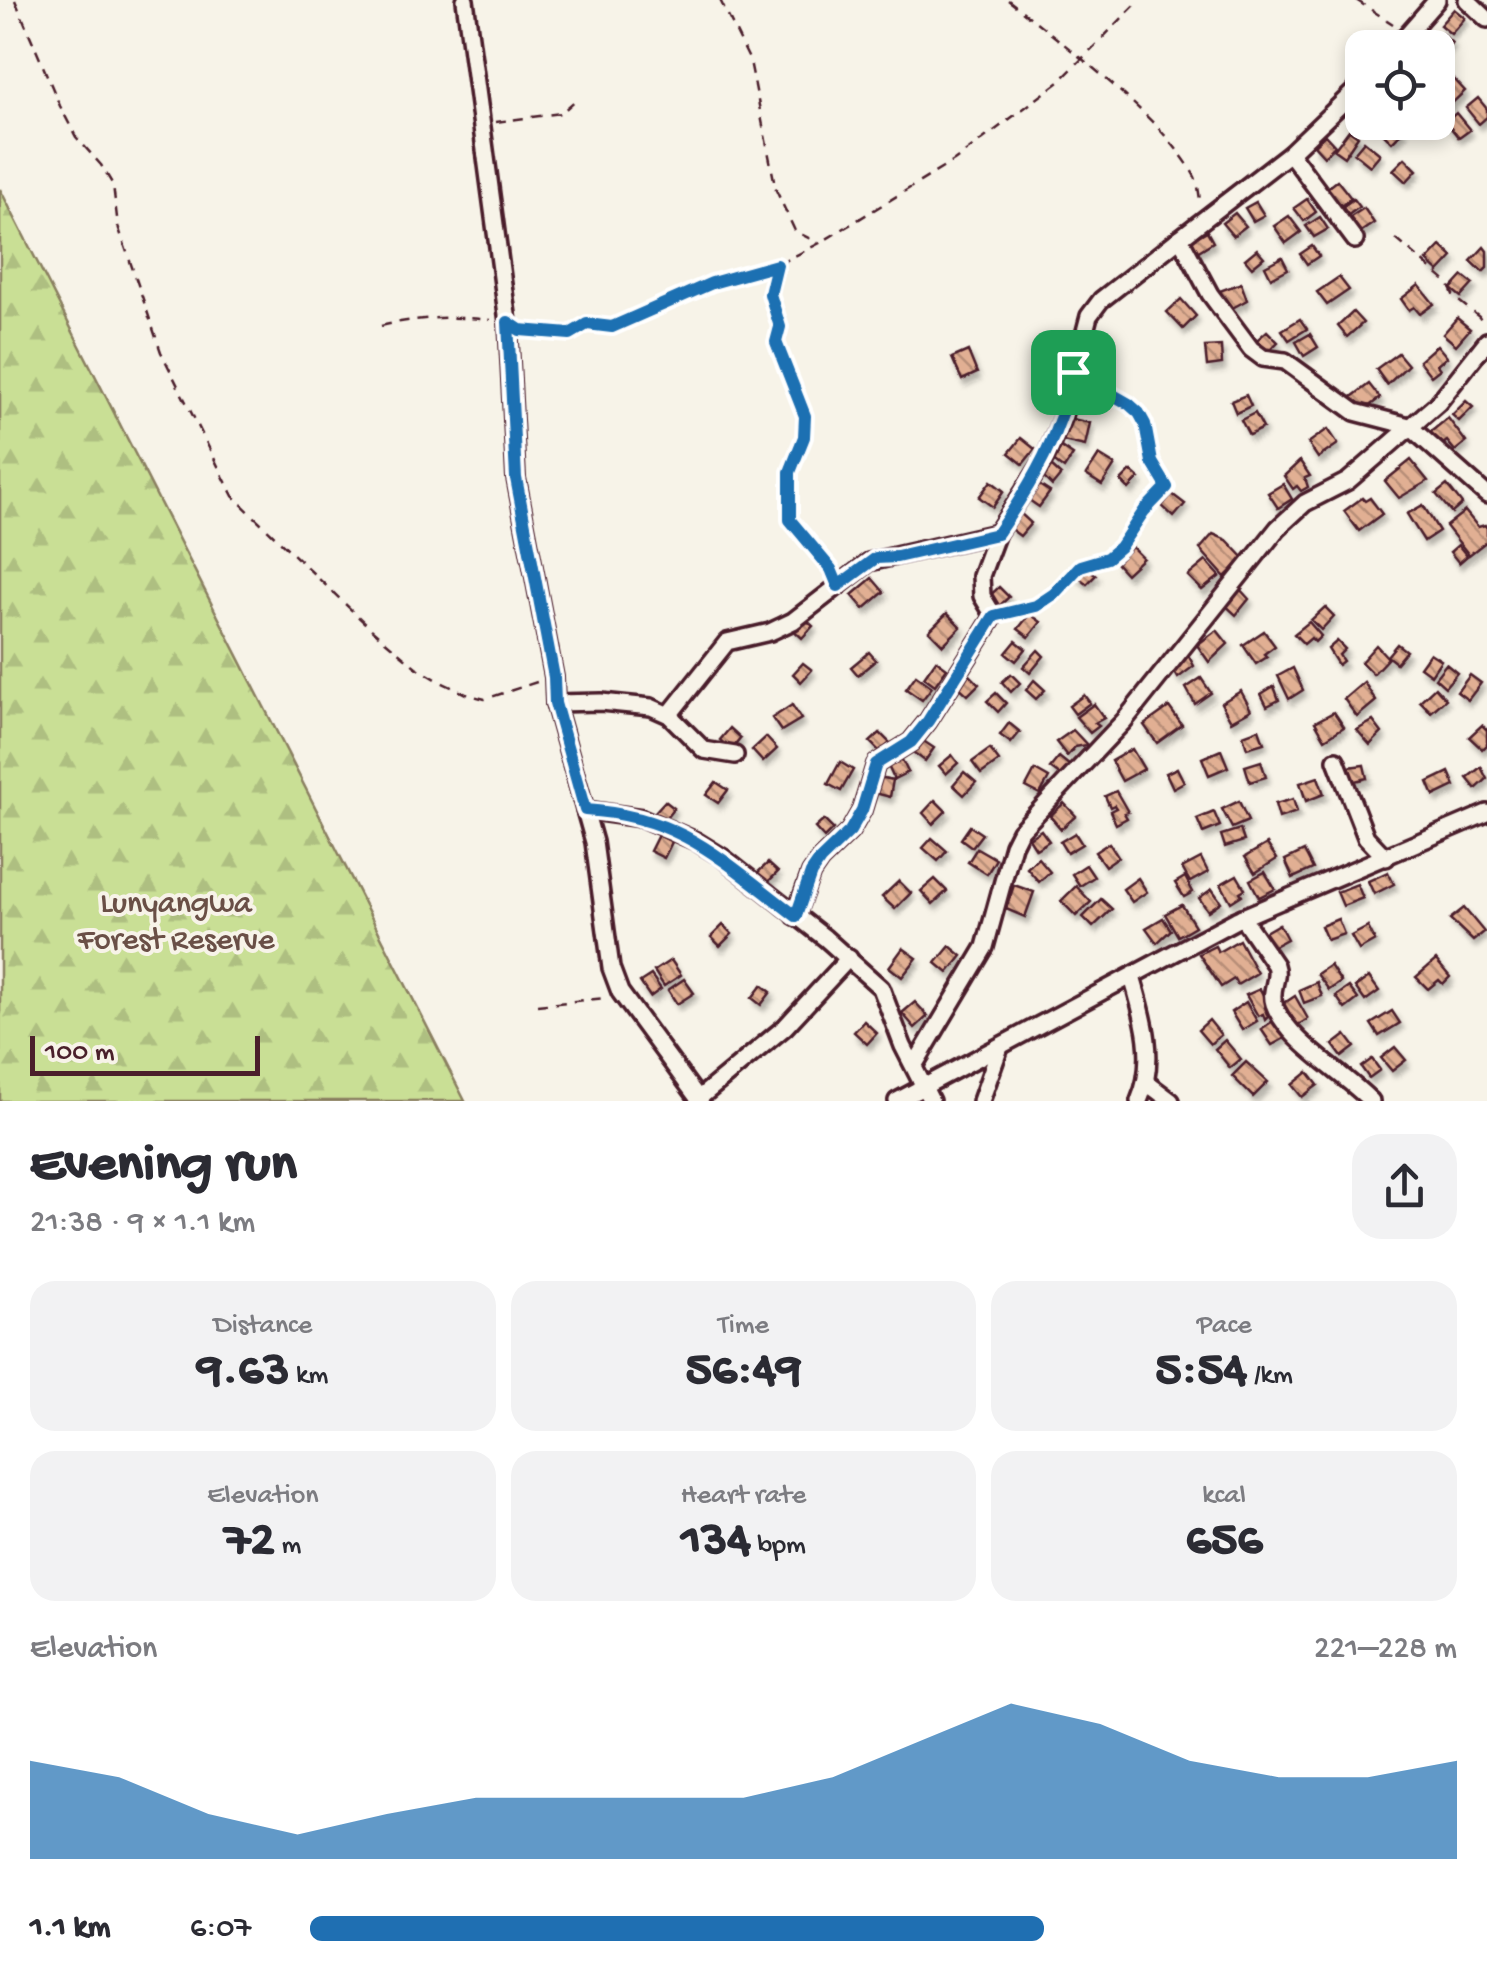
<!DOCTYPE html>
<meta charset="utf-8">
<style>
:root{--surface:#fff;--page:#f2f2f3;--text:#2b2b33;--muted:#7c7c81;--accent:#1f6fb2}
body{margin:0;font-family:"Gochi Hand",sans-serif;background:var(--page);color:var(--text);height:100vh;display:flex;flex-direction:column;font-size:38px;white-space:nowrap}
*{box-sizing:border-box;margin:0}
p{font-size:32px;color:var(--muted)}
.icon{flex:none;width:55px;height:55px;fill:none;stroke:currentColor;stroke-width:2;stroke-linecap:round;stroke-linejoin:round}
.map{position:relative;height:1101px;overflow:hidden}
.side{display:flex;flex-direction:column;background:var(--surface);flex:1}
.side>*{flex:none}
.fabs{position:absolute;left:1345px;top:30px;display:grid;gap:20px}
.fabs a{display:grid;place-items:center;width:110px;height:110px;border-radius:20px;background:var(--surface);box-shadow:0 5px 15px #0003;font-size:50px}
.scale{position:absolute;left:30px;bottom:25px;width:230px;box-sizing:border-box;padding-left:10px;border:5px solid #4a1f2b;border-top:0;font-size:28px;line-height:35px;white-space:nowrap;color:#4a1f2b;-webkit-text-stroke:8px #f7f3e8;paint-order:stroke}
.pin{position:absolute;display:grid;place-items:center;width:85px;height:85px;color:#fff;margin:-42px;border-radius:20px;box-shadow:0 5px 15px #0006}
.round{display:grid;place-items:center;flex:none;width:105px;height:105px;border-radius:30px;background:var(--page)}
.overview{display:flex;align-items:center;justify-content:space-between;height:170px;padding:0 30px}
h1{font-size:55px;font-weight:700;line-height:75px}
.stats{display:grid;grid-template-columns:repeat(3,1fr);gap:15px;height:170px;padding:10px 30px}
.stats div{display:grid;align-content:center;border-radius:25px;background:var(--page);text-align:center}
.stats b{font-size:50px;font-weight:700}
.stats small{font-size:28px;font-weight:400}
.stats p{font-size:28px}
.chart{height:280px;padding:20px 30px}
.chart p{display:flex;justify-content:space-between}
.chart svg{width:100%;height:180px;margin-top:10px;fill:var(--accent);opacity:.7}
ul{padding:0 30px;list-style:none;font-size:32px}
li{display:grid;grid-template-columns:160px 120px 1fr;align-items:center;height:75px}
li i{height:25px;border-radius:12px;background:var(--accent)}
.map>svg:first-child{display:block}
.forest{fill:url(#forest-firs);stroke:#8a7f60;stroke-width:2.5}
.building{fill:url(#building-back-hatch);stroke:#4a1f2b;stroke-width:2.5;filter:url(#shadow)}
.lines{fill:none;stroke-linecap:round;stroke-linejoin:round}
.street-casing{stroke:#4a1f2b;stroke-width:22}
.path{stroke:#4a1f2b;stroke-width:2.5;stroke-dasharray:10 8;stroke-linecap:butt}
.street{stroke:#f7f3e8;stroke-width:15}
.route-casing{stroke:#fff;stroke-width:20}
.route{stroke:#1f6fb2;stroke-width:12}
.labels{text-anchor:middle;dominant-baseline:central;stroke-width:8;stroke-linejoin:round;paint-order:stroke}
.park-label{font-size:32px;fill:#6a4f46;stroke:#f7f3e8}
</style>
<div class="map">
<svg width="1487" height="1101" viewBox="0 0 1487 1101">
<defs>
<pattern id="forest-firs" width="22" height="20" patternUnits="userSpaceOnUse" patternTransform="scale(2.5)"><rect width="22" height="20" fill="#c9df95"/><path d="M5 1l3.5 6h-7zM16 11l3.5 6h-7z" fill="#aebf81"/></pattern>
<pattern id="building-back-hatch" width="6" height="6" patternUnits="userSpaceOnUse" patternTransform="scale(2.5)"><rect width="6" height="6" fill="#e1af93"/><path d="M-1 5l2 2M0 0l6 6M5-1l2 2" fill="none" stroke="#b88e78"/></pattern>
<filter id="shadow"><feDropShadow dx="3" dy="5.5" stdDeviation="2.5" flood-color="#0004"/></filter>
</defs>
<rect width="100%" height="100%" fill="#f7f3e8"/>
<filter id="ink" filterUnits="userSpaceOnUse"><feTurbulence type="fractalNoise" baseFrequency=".01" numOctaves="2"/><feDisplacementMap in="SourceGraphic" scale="20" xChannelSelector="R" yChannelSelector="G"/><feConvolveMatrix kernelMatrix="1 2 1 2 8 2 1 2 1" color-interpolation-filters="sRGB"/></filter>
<g filter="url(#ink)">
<!-- forest -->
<polygon class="forest" points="0,189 465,1101 0,1101"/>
<!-- building -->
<g class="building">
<polygon points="1454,9 1465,18 1451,34 1440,25"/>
<polygon points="1442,34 1452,43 1444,52 1434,43"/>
<polygon points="1454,79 1465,91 1447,108 1438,97 1438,87 1442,83 1446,87"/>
<polygon points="1478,98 1487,109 1487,117 1479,124 1466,108"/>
<polygon points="1456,113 1470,130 1459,138 1446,122"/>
<polygon points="1394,122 1404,130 1392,142 1383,133"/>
<polygon points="1349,130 1358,136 1344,157 1334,150"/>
<polygon points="1325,135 1335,146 1324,156 1314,145"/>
<polygon points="1364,141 1380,154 1370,166 1354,153"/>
<polygon points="1405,158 1417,170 1406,182 1393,170"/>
<polygon points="1337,180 1351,198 1336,210 1322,192"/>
<polygon points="1307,199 1316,212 1304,221 1294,208"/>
<polygon points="1353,199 1359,207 1343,219 1337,211"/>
<polygon points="1256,202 1264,215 1253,221 1245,208"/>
<polygon points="1364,208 1374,223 1356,235 1346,220"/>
<polygon points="1235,213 1246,226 1233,236 1222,223"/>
<polygon points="1289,216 1301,232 1286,243 1274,226"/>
<polygon points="1320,217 1328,229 1314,237 1306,226"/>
<polygon points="1207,231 1213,242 1197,252 1191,240"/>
<polygon points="1312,246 1319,256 1307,264 1300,254"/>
<polygon points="1441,246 1453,257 1439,272 1427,261"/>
<polygon points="1484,247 1487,251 1487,268 1483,272 1471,261"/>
<polygon points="1257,249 1264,257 1252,267 1245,259"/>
<polygon points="1282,257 1288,269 1271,278 1265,266"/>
<polygon points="1463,276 1473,284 1461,297 1451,289"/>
<polygon points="1339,277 1349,290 1327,305 1317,292"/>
<polygon points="1241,283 1247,300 1225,312 1217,292"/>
<polygon points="1419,285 1434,304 1420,314 1414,307 1409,310 1401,299"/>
<polygon points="1181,299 1196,316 1183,329 1167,312"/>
<polygon points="1353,312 1363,323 1347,337 1338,326"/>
<polygon points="1457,318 1470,329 1456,345 1443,334"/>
<polygon points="1300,319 1307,329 1289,340 1282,330"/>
<polygon points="1267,331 1278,342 1263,357 1251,345"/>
<polygon points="1310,334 1318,347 1304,356 1296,342"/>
<polygon points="1437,345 1447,357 1437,365 1440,369 1431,376 1419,361"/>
<polygon points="1221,346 1222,364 1207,366 1205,347"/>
<polygon points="968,351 977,373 962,380 952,358"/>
<polygon points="1398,353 1408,365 1387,385 1376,369"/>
<polygon points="1369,384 1380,398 1360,413 1349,399"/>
<polygon points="1246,395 1251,406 1236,413 1231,401"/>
<polygon points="1466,401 1473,407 1459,421 1452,415"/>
<polygon points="1255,413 1263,428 1249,435 1241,420"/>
<polygon points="1068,418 1090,423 1085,446 1063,441"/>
<polygon points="1448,418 1466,442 1455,451 1447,441 1439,447 1428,434"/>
<polygon points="1328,429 1338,444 1318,458 1308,443"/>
<polygon points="1021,438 1035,449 1023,464 1009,453"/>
<polygon points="1061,447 1073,455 1064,469 1052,460"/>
<polygon points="1099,455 1115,465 1102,485 1086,475"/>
<polygon points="1411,460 1428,481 1399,498 1385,481"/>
<polygon points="1300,461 1310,476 1305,478 1308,487 1301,491 1297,486 1293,489 1284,476"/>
<polygon points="1050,465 1061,475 1052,486 1041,475"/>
<polygon points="1131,471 1139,478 1129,489 1121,481"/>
<polygon points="991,481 1004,491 993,507 979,497"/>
<polygon points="1036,483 1050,492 1039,507 1026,498"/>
<polygon points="1283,484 1292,499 1278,508 1268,493"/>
<polygon points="1447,485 1462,504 1452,513 1436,494"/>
<polygon points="1172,494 1185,504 1174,517 1162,506"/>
<polygon points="1362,498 1365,501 1370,498 1382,514 1359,531 1344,511"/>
<polygon points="1423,505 1439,531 1424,541 1407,514"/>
<polygon points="1465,511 1478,527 1485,525 1487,528 1487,541 1469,555 1446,526"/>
<polygon points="1020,513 1031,523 1020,536 1008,527"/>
<polygon points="1213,534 1227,540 1244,558 1225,577 1200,549"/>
<polygon points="1458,545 1467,556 1459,563 1450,552"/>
<polygon points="1132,547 1143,558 1126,574 1116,563"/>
<polygon points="1206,561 1220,576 1202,590 1188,576"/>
<polygon points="1086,566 1096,575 1087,584 1077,576"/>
<polygon points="872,578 884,592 864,609 852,595"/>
<polygon points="999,587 1009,597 995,610 985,600"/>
<polygon points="1239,588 1249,599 1236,615 1223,603"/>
<polygon points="1325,607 1334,616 1321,630 1311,620"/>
<polygon points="947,613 961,627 943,645 929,631"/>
<polygon points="1030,614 1041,622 1029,637 1018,629"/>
<polygon points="803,617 813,626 802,638 792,629"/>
<polygon points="1309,622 1321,636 1315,642 1311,638 1304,644 1294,634"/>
<polygon points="1217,630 1228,644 1209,662 1197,645"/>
<polygon points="1264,631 1275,646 1264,654 1267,657 1256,664 1243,645"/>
<polygon points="1016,641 1026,649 1016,661 1006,653"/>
<polygon points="1337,641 1345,649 1339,655 1343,661 1338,665 1328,649"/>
<polygon points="1397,644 1406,651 1396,663 1387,656"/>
<polygon points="1376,645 1388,658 1373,674 1361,662"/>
<polygon points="1038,650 1044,656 1030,673 1023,667"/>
<polygon points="869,652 876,660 858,675 851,667"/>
<polygon points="1187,653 1194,666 1178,678 1170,664"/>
<polygon points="1430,653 1441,660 1431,675 1420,667"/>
<polygon points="936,660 947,668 935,685 924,677"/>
<polygon points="803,663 812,670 801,682 793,674"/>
<polygon points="1446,664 1457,673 1445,687 1435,678"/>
<polygon points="1293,668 1303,690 1289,699 1278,676"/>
<polygon points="969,674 979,684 968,695 958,686"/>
<polygon points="1011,674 1020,683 1011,692 1002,682"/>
<polygon points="916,675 932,687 922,700 906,689"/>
<polygon points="1470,675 1481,683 1468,700 1457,692"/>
<polygon points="1201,678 1211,693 1195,704 1186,688"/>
<polygon points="1034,680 1045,690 1036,699 1026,690"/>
<polygon points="1364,682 1376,701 1357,717 1344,699"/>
<polygon points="1274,686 1279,700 1267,706 1261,694"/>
<polygon points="1435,687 1446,699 1431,712 1420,701"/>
<polygon points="1241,691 1251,710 1231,721 1221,703"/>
<polygon points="996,693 1006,703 998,712 987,701"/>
<polygon points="1084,695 1090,703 1075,714 1069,706"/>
<polygon points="1094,704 1104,718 1095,723 1099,726 1090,733 1076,717"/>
<polygon points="792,705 801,719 781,731 772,718"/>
<polygon points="1169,707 1182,725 1157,743 1144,725"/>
<polygon points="1334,712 1344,727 1325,739 1315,722"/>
<polygon points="1373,721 1382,733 1370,745 1357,730"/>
<polygon points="1009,723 1020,732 1011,743 1000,735"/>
<polygon points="1482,725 1487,730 1487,744 1482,749 1469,737"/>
<polygon points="730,728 741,738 731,750 720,740"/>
<polygon points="1259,729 1264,743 1247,748 1243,735"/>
<polygon points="1073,730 1087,745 1075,747 1067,756 1056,742"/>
<polygon points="880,733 890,743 880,752 870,742"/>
<polygon points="766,737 777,749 763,762 752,750"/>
<polygon points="919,738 934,748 925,761 910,750"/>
<polygon points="990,749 999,761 981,774 972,762"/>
<polygon points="1132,749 1144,769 1122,781 1111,761"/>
<polygon points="1221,750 1228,767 1209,775 1202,758"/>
<polygon points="952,755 958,763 946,774 939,766"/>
<polygon points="1059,757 1070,766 1061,776 1050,768"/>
<polygon points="901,758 908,772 894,779 887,764"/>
<polygon points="1261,761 1266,777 1250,782 1245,766"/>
<polygon points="840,762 853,770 841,791 828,784"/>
<polygon points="1364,765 1367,778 1351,782 1348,767"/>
<polygon points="1481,767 1487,779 1476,789 1467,778"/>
<polygon points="1177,768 1184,782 1173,788 1166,773"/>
<polygon points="1035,770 1049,778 1040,794 1026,787"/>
<polygon points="964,772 976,782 964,795 953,785"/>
<polygon points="1449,772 1455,786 1434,796 1428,782"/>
<polygon points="879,777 893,780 890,797 875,793"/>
<polygon points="1318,777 1324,794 1306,801 1300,783"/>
<polygon points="716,782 728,790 718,803 706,795"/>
<polygon points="1116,791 1128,812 1124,813 1127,818 1116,824 1110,811 1116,808 1114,805 1110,807 1105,796"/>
<polygon points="1293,799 1297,812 1279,818 1275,804"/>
<polygon points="935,800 946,811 933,824 923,813"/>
<polygon points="665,801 674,808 663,822 653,814"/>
<polygon points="1239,801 1248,821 1232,828 1222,809"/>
<polygon points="1064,803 1076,816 1061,829 1050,816"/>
<polygon points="1214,812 1220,826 1203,833 1197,819"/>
<polygon points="824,820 833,829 824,838 815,828"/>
<polygon points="970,826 982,834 972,847 961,839"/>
<polygon points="1240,829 1244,841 1225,847 1221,835"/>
<polygon points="1041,830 1049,841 1036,849 1029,838"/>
<polygon points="1075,833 1082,844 1067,853 1060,842"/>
<polygon points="658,835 672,842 664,858 650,851"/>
<polygon points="932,838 947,851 938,861 923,848"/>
<polygon points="1109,843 1118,857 1105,866 1095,852"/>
<polygon points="1267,844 1277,859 1255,873 1245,857"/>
<polygon points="977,848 996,859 987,874 968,862"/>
<polygon points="1304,851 1313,869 1293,878 1285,860"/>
<polygon points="1038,858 1050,872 1039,882 1027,868"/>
<polygon points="1201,858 1208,872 1190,882 1182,868"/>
<polygon points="768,863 778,872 767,883 757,873"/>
<polygon points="1086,865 1094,877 1080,886 1072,874"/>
<polygon points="1265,872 1275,889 1259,897 1250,880"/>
<polygon points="1388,872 1394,884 1374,894 1368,881"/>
<polygon points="1237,875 1245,889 1240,892 1242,895 1231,902 1221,884"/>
<polygon points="1185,877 1193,892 1184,897 1175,883"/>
<polygon points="1138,878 1147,892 1132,902 1123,889"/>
<polygon points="935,879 947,891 933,904 921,891"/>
<polygon points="899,881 911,893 895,909 882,897"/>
<polygon points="1357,884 1363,898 1343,906 1337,892"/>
<polygon points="1014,885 1034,892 1025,917 1006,909"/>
<polygon points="1076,886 1091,902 1076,916 1061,901"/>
<polygon points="1212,889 1221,902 1208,911 1199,898"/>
<polygon points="1101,899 1112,909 1093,927 1083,917"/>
<polygon points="1182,905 1195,926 1178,936 1165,914"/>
<polygon points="1464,908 1484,932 1473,941 1450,919"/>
<polygon points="1163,918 1171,930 1157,943 1146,928"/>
<polygon points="1338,919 1344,934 1327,940 1321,926"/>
<polygon points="1279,924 1287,939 1268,949 1260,935"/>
<polygon points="723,925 732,934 720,946 711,937"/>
<polygon points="1368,927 1375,941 1359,950 1351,936"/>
<polygon points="1239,940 1257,973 1237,985 1234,979 1221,987 1199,954 1215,946 1218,952"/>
<polygon points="950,946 962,956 948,973 936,963"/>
<polygon points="903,948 917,958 902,977 889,967"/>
<polygon points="671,960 681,975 664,986 654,971"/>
<polygon points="1436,960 1450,977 1443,984 1439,980 1428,989 1416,977"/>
<polygon points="1330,965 1341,982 1329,990 1317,974"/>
<polygon points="651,975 661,989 650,997 640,982"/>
<polygon points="1369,977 1379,991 1365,1001 1355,987"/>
<polygon points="684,979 694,993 677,1004 668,990"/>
<polygon points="1317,982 1322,996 1304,1003 1299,990"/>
<polygon points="762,985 771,992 761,1005 752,998"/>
<polygon points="1349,987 1358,999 1345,1009 1336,996"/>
<polygon points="1260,989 1271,1011 1266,1012 1268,1017 1265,1020 1263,1014 1258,1016 1246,995"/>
<polygon points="1295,996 1308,1019 1296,1026 1283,1004"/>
<polygon points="915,1002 928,1016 915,1028 902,1013"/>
<polygon points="1246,1002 1257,1021 1242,1030 1231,1012"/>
<polygon points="1392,1011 1400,1023 1379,1036 1371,1024"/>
<polygon points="1276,1019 1285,1038 1272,1045 1261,1029"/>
<polygon points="1209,1020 1221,1035 1210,1044 1198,1030"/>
<polygon points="864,1021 877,1033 867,1044 854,1032"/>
<polygon points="1346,1035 1355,1047 1342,1057 1333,1045"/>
<polygon points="1225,1040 1241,1059 1230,1068 1215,1049"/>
<polygon points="1395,1047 1406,1060 1392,1071 1381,1058"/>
<polygon points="1372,1059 1380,1070 1369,1078 1361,1067"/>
<polygon points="1246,1062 1268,1082 1253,1097 1232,1076"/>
<polygon points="1308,1072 1318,1085 1302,1097 1292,1085"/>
</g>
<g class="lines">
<!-- street casing -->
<g class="street-casing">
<g id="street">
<polyline points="465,0 508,322 516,478 554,677 555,703 594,842 611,968 620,992 700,1101"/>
<polyline points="1467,0 1487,19"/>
<polyline points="1395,48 1437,0"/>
<polyline points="1362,84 1290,153 1180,238 1210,294 1251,349 1263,358 1285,361 1355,412 1409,426 1487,495"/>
<polyline points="1290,153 1355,240"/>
<polyline points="555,703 601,702 651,707 669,715 704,750 735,755"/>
<polyline points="669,715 727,642 770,632 793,621 869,562 997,533"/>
<polyline points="1336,760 1366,837 1386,858"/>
<polyline points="585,810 642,818 696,841 722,857 825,938 881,988 903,1046 931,1101"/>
<polyline points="795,916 811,873 820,860 850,831 862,810 876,764 911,742 928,721 994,616 982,596 981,576 997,533 1046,457 1063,416 1089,316 1101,300 1180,238"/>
<path d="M1242,917l33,48c5,14 -6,24 -1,39 13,37 69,68 97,97"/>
<path d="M1132,977c12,40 25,84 7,124"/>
<polyline points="914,1066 985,947 1013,845 1020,831 1124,721 1278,528 1305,503 1348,481 1438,403 1487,341"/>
<polyline points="1147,1083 1171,1101"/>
<polyline points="698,1099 785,1027 849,958"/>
<polyline points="897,1101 1236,920 1487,813"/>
<polyline points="981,1101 1000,1047"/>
</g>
</g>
<!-- path -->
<g class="path">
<polyline points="15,0 60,106 76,137 101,165 113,185 118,226 161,352 233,496 370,628 416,667 441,682 466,694 485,699 537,682"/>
<polyline points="720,0 750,61 776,190 795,231 818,243"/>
<path d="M1008,0c52,41 158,120 187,177 3,7 4,16 5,23"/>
<polyline points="1356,0 1393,24"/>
<polyline points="1438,110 1444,114"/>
<polyline points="496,122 561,113 578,98"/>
<polyline points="1396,239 1448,283 1454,297 1479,317 1483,324"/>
<polyline points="777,265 770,293 779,327 776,342 805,416 804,437 790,472 790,520 832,571"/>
<path d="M381,326c36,-9 73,-10 109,-6"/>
<polyline points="525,330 570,334 587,323 612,327 712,283 777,265 820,243 954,161 1059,82 1140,0"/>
<polyline points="1009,611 1036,606 1054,593 1080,566 1107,557 1120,547 1144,511 1167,487 1152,462 1145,425 1139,413 1129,403 1087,379"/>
<polyline points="537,1005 605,998"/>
</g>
<!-- street -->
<use href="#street" class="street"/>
</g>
</g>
<g class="lines" filter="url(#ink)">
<!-- route casing -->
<g class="route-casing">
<path id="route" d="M777,265l-7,29 10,33 -4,15 29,74 -1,21 -14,35v48l41,49 7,17 38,-28 21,-1 100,-23c36,-52 64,-100 76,-162l56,32 10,9 6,11 7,38 15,25 -23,24 -24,36 -13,11 -27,8 -26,28 -18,12 -42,10 -66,105 -17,21 -35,22 -14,46 -12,21 -30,29 -9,13 -15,43c-73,-55 -114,-100 -211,-106l-30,-107 -1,-26 -38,-199 -8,-156 12,8 50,4 17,-10 25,3 100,-44z"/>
</g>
<!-- route -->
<use href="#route" class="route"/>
</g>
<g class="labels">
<!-- park labels -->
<g class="park-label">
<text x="176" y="905">Lunyangwa<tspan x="176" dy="37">Forest Reserve</tspan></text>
</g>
</g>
</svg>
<div class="fabs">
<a><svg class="icon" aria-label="locate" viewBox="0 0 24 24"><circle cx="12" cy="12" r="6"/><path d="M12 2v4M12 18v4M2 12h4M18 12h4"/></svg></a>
</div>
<div class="scale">100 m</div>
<div class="pin" style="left:1073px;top:372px;background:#1e9e55"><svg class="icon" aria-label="arrive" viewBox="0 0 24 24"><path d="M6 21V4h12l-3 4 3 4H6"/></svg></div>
</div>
<section class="side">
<div class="overview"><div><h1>Evening run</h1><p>21:38 · 9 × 1.1 km</p></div><a class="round"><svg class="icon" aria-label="share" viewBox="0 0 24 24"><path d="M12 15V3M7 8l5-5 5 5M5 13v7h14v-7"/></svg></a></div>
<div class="stats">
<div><p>Distance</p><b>9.63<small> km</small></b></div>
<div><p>Time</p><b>56:49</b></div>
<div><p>Pace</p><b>5:54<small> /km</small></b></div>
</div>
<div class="stats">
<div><p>Elevation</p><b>72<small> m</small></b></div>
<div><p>Heart rate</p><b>134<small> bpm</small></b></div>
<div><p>kcal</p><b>656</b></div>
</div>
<div class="chart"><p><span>Elevation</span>221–228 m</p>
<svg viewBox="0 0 160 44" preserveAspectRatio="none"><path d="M0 44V20L10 24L20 33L30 38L40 33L50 29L60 29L70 29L80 29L90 24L100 15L110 6L120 11L130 20L140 24L150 24L160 20V44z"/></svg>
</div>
<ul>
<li><b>1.1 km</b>6:07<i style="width:64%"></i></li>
</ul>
</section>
